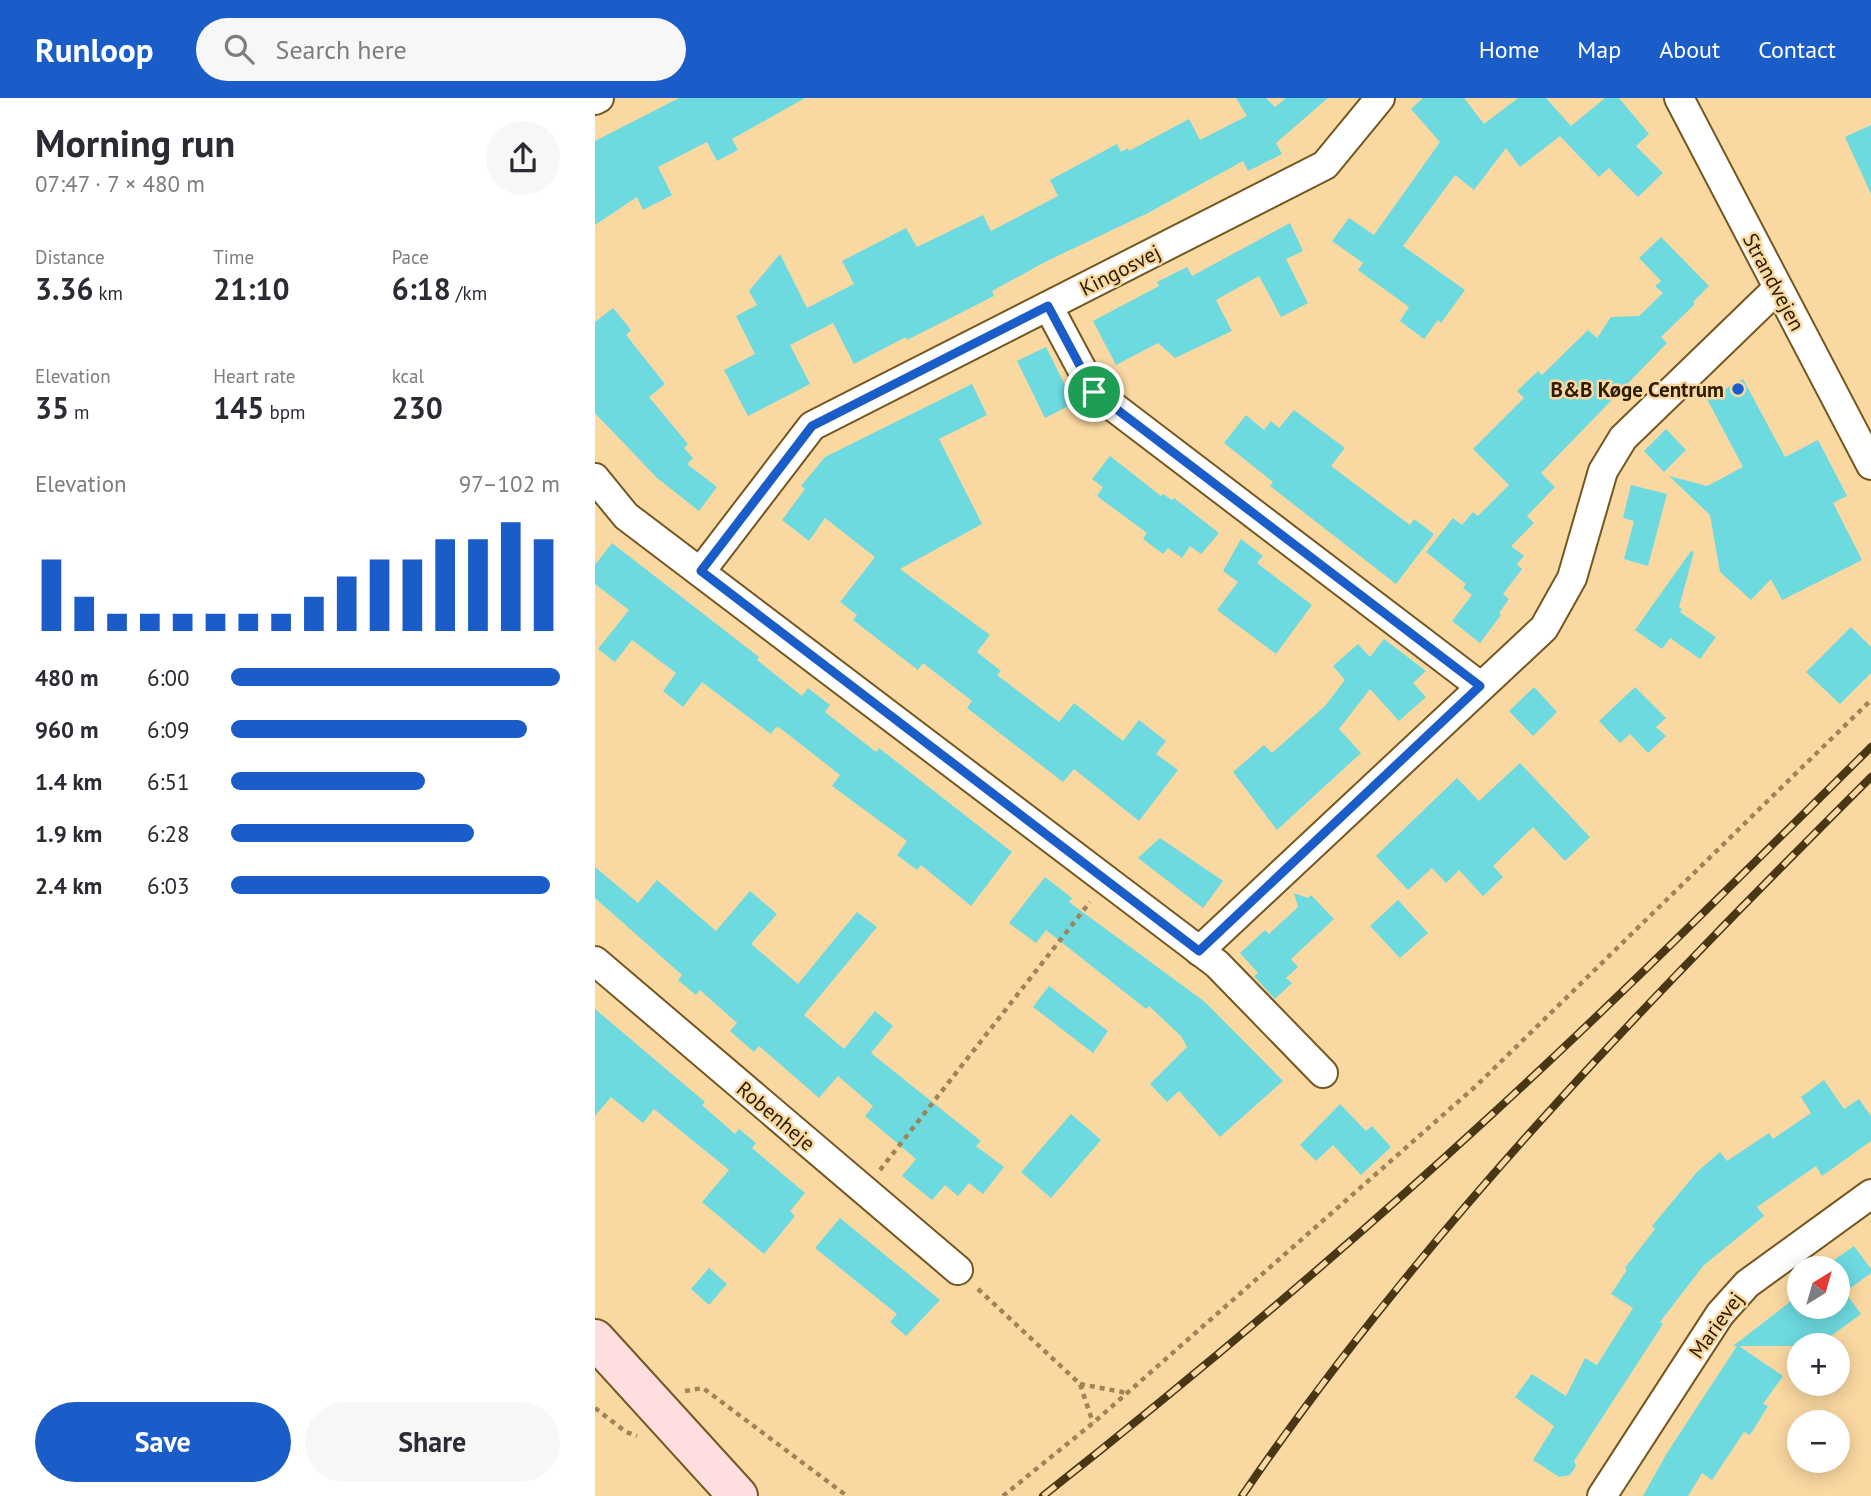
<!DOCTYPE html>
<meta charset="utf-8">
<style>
:root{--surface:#fff;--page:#f7f7f7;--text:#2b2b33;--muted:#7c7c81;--accent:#1a5dc9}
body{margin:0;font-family:"PT Sans",sans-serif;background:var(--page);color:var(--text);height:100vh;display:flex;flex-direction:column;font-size:26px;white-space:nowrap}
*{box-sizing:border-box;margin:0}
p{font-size:23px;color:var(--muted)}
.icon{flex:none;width:38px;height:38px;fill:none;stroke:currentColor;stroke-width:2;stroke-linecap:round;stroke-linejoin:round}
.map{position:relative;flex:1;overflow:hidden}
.sheet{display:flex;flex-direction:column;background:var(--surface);width:595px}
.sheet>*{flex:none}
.needle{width:46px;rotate:37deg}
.fabs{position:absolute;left:1192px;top:1158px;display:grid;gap:14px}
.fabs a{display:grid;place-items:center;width:63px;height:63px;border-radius:50%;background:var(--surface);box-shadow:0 4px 18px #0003;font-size:35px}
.pin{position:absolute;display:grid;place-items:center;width:60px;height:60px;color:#fff;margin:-30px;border:4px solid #fff;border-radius:50%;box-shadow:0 2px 7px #0007}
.round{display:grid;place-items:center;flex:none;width:74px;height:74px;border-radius:37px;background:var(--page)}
.overview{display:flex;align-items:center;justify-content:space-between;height:119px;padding:0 35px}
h1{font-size:38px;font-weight:600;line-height:52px}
.figures{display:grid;grid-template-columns:repeat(3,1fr);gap:10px;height:119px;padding:7px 35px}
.figures div{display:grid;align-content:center}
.figures b{font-size:30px;font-weight:600}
.figures small{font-size:19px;font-weight:400}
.figures p{font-size:19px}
.chart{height:196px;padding:14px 35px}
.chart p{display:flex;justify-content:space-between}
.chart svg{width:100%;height:126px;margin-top:7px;stroke:var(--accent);stroke-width:6}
.primary-button{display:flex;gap:14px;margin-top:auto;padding:14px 35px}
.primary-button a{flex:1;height:80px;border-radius:42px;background:var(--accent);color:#fff;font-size:28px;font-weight:600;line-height:80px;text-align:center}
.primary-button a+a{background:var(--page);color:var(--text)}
ul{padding:0 35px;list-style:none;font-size:23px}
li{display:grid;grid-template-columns:112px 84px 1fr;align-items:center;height:52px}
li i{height:18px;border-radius:9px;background:var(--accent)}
header{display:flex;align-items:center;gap:42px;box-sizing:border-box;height:98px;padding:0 35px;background:var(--accent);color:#fff}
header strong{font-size:33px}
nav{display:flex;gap:38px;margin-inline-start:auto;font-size:24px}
.search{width:490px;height:63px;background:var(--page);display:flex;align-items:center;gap:18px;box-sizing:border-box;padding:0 24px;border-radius:38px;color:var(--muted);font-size:26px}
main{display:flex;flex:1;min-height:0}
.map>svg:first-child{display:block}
.building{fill:#6ddae0}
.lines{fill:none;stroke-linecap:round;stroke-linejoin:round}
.street-casing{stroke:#745721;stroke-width:32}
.secondary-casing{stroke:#745721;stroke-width:42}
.path{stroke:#9e8459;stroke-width:4.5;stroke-dasharray:5 5;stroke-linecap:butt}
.street{stroke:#fff;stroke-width:28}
.secondary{stroke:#fedede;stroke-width:38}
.rail-casing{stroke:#483615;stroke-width:8}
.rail{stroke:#fad8a1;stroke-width:5;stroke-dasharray:16;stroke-linecap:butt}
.route-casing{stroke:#fff;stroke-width:14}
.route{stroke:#1a5dc9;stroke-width:9}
.poi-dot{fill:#1a5dc9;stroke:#fad8a1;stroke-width:2.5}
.labels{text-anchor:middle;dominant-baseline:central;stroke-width:5;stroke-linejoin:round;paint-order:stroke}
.street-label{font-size:21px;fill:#2d1d00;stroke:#fad8a1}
.poi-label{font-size:21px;font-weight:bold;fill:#2d1d00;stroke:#fad8a1;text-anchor:end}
</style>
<header>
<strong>Runloop</strong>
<div class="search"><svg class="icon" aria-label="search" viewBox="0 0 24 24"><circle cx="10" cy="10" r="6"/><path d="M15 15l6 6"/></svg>Search here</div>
<nav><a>Home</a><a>Map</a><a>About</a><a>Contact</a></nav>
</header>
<main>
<section class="sheet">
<div class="overview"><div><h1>Morning run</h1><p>07:47 · 7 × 480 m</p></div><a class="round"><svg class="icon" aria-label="share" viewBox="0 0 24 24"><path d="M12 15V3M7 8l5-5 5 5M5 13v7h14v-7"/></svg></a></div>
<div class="figures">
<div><p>Distance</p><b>3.36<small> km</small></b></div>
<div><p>Time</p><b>21:10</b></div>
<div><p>Pace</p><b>6:18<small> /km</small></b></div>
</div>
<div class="figures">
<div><p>Elevation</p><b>35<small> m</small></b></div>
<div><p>Heart rate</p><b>145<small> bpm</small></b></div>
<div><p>kcal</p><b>230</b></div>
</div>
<div class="chart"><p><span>Elevation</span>97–102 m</p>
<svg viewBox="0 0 160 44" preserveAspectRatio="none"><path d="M5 44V19M15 44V32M25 44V38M35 44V38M45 44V38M55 44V38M65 44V38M75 44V38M85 44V32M95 44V25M105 44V19M115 44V19M125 44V12M135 44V12M145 44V6M155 44V12"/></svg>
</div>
<ul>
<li><b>480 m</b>6:00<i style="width:100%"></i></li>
<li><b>960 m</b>6:09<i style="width:90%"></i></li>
<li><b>1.4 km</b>6:51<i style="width:59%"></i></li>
<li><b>1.9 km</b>6:28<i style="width:74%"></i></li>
<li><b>2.4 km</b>6:03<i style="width:97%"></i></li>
</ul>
<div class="primary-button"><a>Save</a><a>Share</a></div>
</section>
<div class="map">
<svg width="1276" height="1398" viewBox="0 0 1276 1398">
<rect width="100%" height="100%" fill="#fad8a1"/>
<!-- building -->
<g class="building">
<polygon points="84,0 210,0 137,41 143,52 122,63 112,44 63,69 77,97 48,112 42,99 0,127 0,43"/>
<polygon points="641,0 671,0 680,9 691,0 733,0 681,45 687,56 653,73 648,63 553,115 452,163 397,193 399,198 312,242 311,239 259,266 238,225 195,247 215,286 153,318 129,272 160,256 141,218 162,207 154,193 185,156 212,210 259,186 247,163 311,130 322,149 388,117 396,133 463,98 455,82 522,46 526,54 533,50 534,53 594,21 605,42 652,18"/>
<polygon points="828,0 869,0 889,26 923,0 951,0 976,28 1010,0 1024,0 1054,36 1041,48 1068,75 1043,99 1014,70 1004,79 965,38 925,69 911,50 879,92 860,77 808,148 870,192 846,225 843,222 829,241 805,223 814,209 763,172 768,165 737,143 754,120 779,137 845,44 816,11"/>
<polygon points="1276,27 1276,96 1250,39"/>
<polygon points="695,125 708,153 691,161 713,205 686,219 664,178 621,202 637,233 580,260 563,245 521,267 498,223 564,188 562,184 592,169 597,178"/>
<polygon points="1066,139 1114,188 1098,204 1100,206 1066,239 1072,245 946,375 960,389 932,418 939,425 916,448 929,458 922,466 927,471 908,496 914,501 904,515 906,517 885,545 857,523 877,497 868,490 871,486 831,454 858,420 867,427 878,414 883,418 914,387 878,351 929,300 922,293 943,273 947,277 993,232 1002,240 1016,219 1044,218 1068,195 1060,188 1066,183 1044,160"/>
<polygon points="18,210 36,232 31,237 70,286 54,299 93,346 89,350 98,360 92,366 122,389 104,413 62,380 0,315 0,224"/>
<polygon points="451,249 479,305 450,320 422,263"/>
<polygon points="1148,281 1190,359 1223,342 1252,398 1238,405 1267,462 1187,502 1176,481 1156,502 1125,474 1115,417 1074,378 1112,388 1148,369 1112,301"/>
<polygon points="377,286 392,317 344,341 387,426 305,471 395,537 382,554 406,573 402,577 464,624 479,605 528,643 544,622 571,643 561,656 583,672 544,723 479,671 468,684 372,610 377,603 328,565 323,572 258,522 262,517 245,504 280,459 230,420 214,443 187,422 210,391 206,388 230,359"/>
<polygon points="699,312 750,350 736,368 815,427 819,421 839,436 801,486 675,388 678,384 629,345 651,317 669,332 676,323 684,330"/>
<polygon points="1071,331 1091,352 1069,374 1049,353"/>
<polygon points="515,358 566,398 568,396 577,402 579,400 624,435 606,456 595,448 587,460 573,450 568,456 548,441 552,435 502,398 508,389 497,381"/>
<polygon points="1036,387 1072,396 1053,468 1029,461 1039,423 1028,420"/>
<polygon points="646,441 668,458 662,465 717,507 681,556 622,512 643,484 628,473"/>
<polygon points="17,445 164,559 162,562 207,598 213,590 235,607 230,614 281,654 284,650 417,754 376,808 326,767 322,772 302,757 312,743 237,688 245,677 185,630 181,629 176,636 107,584 88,609 68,593 81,575 37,542 20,564 3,551 34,512 0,486 0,467"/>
<polygon points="1096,453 1099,454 1084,509 1087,511 1085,514 1121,539 1105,561 1075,540 1067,551 1040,532"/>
<polygon points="1256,529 1276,549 1276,575 1245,606 1211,574"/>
<polygon points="789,541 831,573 818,585 831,599 804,623 775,591 744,631 766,655 682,732 638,674 669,647 677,655 730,608 750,582 738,568 763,546 775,559"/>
<polygon points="939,589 962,614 938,638 914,613"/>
<polygon points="1040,589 1071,620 1061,629 1071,638 1053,655 1035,636 1025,645 1004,623"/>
<polygon points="925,665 995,739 970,763 938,729 898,768 908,779 888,798 864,772 851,785 837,770 813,792 781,758 862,680 884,703"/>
<polygon points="565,740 628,783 608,810 543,760"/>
<polygon points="0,769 43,805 62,782 121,833 155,793 182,816 156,846 203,886 262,814 282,829 209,917 249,951 280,913 298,928 276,955 386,1043 381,1048 409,1069 388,1096 374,1085 363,1098 350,1087 337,1102 307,1078 321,1061 270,1018 278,1008 243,978 224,1000 164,948 159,954 135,933 142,925 105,892 101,897 83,882 87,877 0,800"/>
<polygon points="450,779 477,800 474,804 610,904 688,983 625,1039 584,993 572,1004 555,986 592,949 586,938 554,908 551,911 451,832 441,845 414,825"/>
<polygon points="699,795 713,800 716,797 739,821 696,861 703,869 691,880 697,885 680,901 659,878 663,875 645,855 670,832 674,836 703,809"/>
<polygon points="803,802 833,835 805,860 775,828"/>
<polygon points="454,888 513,933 498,955 438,909"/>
<polygon points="0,911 110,1004 107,1007 140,1036 144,1031 161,1045 157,1050 210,1095 195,1113 200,1118 169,1156 107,1104 134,1072 86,1033 59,1011 48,1025 16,999 0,1018"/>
<polygon points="1229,982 1249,1011 1264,1001 1276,1018 1276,1043 1227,1078 1221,1068 1162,1109 1169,1118 1108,1168 1065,1224 1068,1226 979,1363 981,1368 975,1377 964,1379 938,1362 959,1328 920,1299 937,1276 971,1298 990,1260 1002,1267 1038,1210 1016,1196 1032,1172 1030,1170 1060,1131 1057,1128 1102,1074 1125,1054 1132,1063 1174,1035 1178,1041 1216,1015 1206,999"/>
<polygon points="745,1006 771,1033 777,1028 796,1049 766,1077 738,1047 721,1063 705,1047"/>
<polygon points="476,1016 506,1042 456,1100 426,1074"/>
<polygon points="245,1120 345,1202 311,1238 295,1224 302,1216 220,1150"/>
<polygon points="1259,1148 1276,1171 1276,1175 1250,1194 1266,1216 1222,1248 1144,1248 1188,1278 1168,1306 1173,1308 1155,1337 1149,1334 1117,1382 1107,1375 1093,1398 1048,1398 1072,1355 1142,1248 1138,1248 1204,1197 1204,1209 1242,1209 1242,1171 1229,1169"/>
<polygon points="114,1170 132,1186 114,1207 96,1191"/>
</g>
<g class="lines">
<!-- street casing -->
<g class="street-casing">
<g id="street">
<polyline points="1084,0 1276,367"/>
<polyline points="0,2 4,0"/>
<polyline points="453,208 499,294 885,588"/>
<polyline points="0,380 31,418 622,866 728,975"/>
<polyline points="106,473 217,328 730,67 785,0"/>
<polyline points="604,853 949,530 977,480 1008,373 1028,340 1182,191"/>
<polyline points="0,863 363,1172"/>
<polyline points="1007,1398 1125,1216 1152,1186 1276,1096"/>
</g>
</g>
<!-- secondary casing -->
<g class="secondary-casing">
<polyline id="secondary" points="0,1241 143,1398"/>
</g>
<!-- path -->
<g class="path">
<polyline points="285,1072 495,804"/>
<polyline points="383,1191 485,1286 498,1325"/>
<polyline points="485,1286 532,1295"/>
<polyline points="90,1293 108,1290 252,1398"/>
<polyline points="0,1310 31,1334 42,1338"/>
<polyline points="408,1398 498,1325 881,988 1276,602"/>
</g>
<!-- street -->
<use href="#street" class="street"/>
<!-- secondary -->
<use href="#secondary" class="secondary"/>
<!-- rail casing -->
<g class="rail-casing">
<g id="rail">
<path d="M448,1398c153,-121 301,-246 445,-378 131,-120 257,-246 383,-371"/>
<path d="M647,1398c181,-265 403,-493 629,-719"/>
</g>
</g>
<!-- rail -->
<use href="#rail" class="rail"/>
</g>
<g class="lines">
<!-- route casing -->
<g class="route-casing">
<polygon id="route" points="453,208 499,294 885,588 604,853 106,473 217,328"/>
</g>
<!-- route -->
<use href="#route" class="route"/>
</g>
<!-- markers -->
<circle class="poi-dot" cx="1143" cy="291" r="7"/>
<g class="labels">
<!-- street labels -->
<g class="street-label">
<text transform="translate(525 172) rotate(-27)">Kingosvej</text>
<text transform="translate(1179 184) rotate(62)">Strandvejen</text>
<text transform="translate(181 1018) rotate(40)">Robenheje</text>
<text transform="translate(1121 1227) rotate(-54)">Marievej</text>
</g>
<!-- poi labels -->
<g class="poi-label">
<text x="1129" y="291">B&amp;B Køge Centrum</text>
</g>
</g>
</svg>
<div class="fabs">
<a><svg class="needle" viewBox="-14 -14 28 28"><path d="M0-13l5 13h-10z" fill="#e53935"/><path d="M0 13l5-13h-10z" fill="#7c7c81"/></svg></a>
<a>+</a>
<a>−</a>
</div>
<div class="pin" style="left:499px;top:294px;background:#1e9e55"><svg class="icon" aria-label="arrive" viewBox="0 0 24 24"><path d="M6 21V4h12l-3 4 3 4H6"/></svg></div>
</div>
</main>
